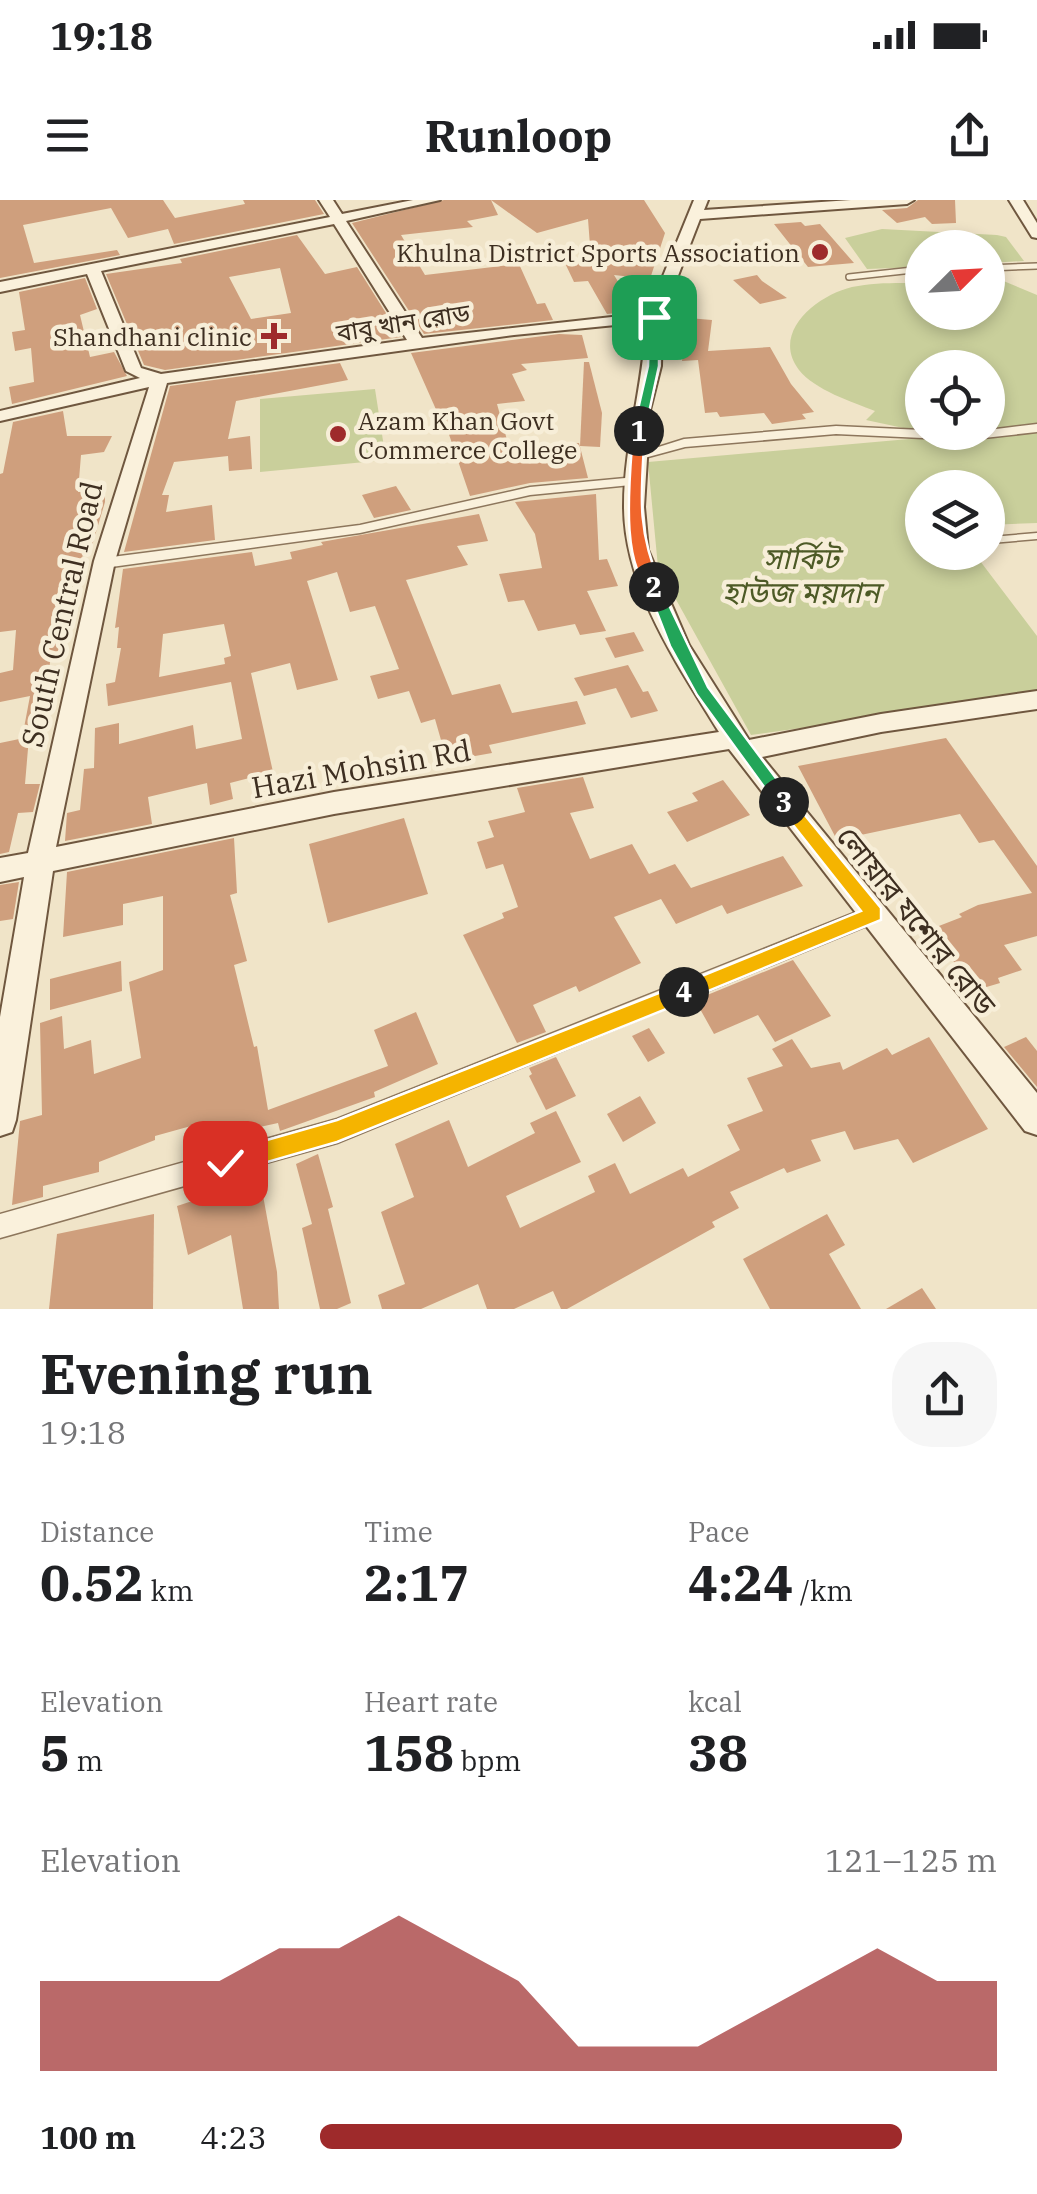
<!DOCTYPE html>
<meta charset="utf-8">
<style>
:root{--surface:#fff;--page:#f6f6f6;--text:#202124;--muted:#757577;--accent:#9e2a2b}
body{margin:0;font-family:"IBM Plex Serif","Noto Sans Bengali",serif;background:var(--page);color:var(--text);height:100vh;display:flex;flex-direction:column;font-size:38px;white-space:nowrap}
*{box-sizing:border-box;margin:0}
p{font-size:32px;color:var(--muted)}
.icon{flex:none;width:55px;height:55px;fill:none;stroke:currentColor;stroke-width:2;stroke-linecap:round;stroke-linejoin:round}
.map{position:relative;height:1109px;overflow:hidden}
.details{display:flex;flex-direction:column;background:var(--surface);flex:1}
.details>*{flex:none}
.needle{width:65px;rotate:66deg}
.fabs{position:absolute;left:905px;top:30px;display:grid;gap:20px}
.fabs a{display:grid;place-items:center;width:100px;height:100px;border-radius:50%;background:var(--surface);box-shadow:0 5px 15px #0003;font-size:50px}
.pin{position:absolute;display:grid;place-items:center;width:85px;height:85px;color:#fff;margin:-42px;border-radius:20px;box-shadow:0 5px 15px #0006}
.km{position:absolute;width:50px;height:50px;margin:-25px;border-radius:50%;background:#222;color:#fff;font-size:28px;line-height:50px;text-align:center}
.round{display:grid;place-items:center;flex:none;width:105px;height:105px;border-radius:40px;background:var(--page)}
.summary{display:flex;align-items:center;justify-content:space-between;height:170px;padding:0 40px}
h1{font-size:55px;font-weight:800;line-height:75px}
.stats{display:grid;grid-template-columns:repeat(3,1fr);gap:15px;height:170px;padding:10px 40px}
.stats div{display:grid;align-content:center}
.stats b{font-size:50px;font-weight:800}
.stats small{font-size:28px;font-weight:400}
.stats p{font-size:28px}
.chart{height:280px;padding:20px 40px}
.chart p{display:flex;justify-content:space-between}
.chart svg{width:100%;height:180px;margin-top:10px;fill:var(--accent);opacity:.7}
ul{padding:0 40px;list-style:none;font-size:32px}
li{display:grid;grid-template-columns:160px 120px 1fr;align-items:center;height:75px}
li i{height:25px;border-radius:12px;background:var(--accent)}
.status{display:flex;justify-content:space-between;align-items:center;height:70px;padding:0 50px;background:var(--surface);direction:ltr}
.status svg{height:28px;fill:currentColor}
header{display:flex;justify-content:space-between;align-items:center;height:130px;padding:0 40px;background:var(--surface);font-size:45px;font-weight:800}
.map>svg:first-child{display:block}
.green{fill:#c9cf9b}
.building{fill:#cf9f7d;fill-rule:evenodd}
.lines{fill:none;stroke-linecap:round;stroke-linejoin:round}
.lane-far1-casing{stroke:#8d765c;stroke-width:8}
.lane-casing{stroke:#8d765c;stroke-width:9}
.street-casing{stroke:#8d765c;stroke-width:3}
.secondary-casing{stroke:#6f573f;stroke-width:4}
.lane-far1{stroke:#faf1dc;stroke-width:5}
.lane{stroke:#faf1dc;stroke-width:6}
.street{fill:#faf1dc;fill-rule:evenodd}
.secondary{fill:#faf1dc;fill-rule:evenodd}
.split-1{fill:#22a559;stroke:#fff;stroke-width:2.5}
.split-2{fill:#f0652b;stroke:#fff;stroke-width:2.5}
.split-3{fill:#22a559;stroke:#fff;stroke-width:2.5}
.split-4{fill:#f5b400;stroke:#fff;stroke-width:2.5}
.split-5{fill:#f5b400;stroke:#fff;stroke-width:2.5}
.poi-dot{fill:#9e2a2b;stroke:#f7eed8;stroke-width:4}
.labels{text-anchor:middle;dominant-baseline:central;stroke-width:9;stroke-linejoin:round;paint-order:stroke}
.far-poi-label{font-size:25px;fill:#3d2e20;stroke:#f7eed8;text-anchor:end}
.far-street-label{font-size:25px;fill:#3d2e20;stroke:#f7eed8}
.park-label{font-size:30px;font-style:italic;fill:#4d5a26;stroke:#f7eed8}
.street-label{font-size:30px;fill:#3d2e20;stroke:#f7eed8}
</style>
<div class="status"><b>19:18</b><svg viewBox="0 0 49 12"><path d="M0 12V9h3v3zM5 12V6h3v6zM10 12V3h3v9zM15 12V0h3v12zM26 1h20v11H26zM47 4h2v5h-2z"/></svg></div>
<header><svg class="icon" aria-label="menu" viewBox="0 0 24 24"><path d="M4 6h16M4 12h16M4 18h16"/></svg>Runloop<svg class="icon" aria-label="share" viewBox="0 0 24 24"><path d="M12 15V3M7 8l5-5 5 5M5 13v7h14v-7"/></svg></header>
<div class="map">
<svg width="1037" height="1109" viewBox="0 0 1037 1109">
<rect width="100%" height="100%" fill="#f0e4c8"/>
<!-- green -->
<g class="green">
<polygon points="882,29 997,35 1006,37 1024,61 988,63 988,48 922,48 922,67 867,69 845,38"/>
<path d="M989,75l48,20v129l-11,4 11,2v93l-49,2v-37h-66v64l52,1 63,83v59l-286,40 -93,-168 -10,-105 340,-30v-64h-66v64l-56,-12 9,-9c-23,-9 -60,-21 -76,-41 -29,-38 19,-75 53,-83 23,-5 47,-4 70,-4v29h66z"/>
<polygon points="375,189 386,260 260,272 260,199"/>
</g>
<!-- building -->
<g class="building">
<polygon points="0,0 163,0 175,18 245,4 243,0 315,0 324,14 174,44 168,29 128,38 111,8 23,25 34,63 117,50 120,55 0,78"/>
<polygon points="444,0 644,0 665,33 650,79 614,75 636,111 607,114 588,81 574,82 564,61 591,59 588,19 537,33 491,0 498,15 467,21 473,27 401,35 425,75 519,64 537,104 545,103 553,120 424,134 352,23"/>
<polygon points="918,0 955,0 956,23 932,24 925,17 897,23 882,10 907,8"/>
<polygon points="801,22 805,26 820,24 854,63 808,67 774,24"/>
<path d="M297,35l28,39 32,-7 44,70 -236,33 -21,-5 -38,-91 76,-11 -2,-4zM280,68l11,45 -40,6 -22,-42z"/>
<polygon points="757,75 762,81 787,98 760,104 733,80"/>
<polygon points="85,78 97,109 80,115 90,157 114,152 127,176 12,204 9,187 34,182 31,148 15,151 12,132 25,130 19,92"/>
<polygon points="688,118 712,120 708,151 770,147 791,184 814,212 802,214 806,219 772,224 764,213 720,217 717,212 705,213 698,160 682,161"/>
<polygon points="559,134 582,135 588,158 521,164 527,170 512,174 525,201 497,204 509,247 579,243 588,278 530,283 470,296 442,214 438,214 411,153"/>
<polygon points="584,162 589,162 602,213 600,247 580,246"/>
<polygon points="340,163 348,180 236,201 228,239 250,236 252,269 229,271 228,256 174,262 162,295 169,295 166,312 212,305 215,340 124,352 170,186"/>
<polygon points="63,211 67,236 112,236 104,252 81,255 78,292 105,288 105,302 91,349 84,349 74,397 66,398 61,432 66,432 65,458 50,461 46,525 24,528 30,496 0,502 0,473 13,470 16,430 0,432 0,274 3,273 13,222"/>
<polygon points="396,286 411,310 374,318 362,295"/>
<polygon points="596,294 599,360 607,359 618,386 587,391 606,431 580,435 575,424 538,431 524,400 508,402 499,374 542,368 535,334 515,302"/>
<path d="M479,314l9,27 -31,5 11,19 -62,15 46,115 48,-11 12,29 65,-12 9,23 -97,21 3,8 -45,8 -12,-42 -14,4 -12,-32 -31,8 -8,-23 29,-7 -24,-63 -25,6 -13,-40 -30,9 31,99 -41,10 -7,-27 -39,10 22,99 -43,11 3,16 -23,6 -3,-22 -59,14 4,27 -87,17 2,-28 13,-3 4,-41 10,-1 1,-40 24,-5v21l74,-19 3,24 46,-10 -11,-57 -123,24 -2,-22 9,-2 6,-34h-4l2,-21 -4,1 8,-59 129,-17 3,14 37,-7 -2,-7 33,-7 -2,-3zM224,424l7,32 -7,2 1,6 -66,13 4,-43z"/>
<polygon points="634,432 644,451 615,458 605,438"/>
<polygon points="628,465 643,492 648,491 658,511 631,518 616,488 584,496 574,478"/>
<polygon points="29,537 25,584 40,584 33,612 18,613 9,652 0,654 0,543"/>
<polygon points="946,538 1037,666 1037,736 1004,745 1022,770 998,778 1000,783 973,791 946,750 941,752 926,731 962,717 959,714 978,705 1032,693 994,640 979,643 960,614 837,640 798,566"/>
<polygon points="583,577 594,608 570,613 590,659 632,644 649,674 675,664 691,688 783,656 803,686 727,714 722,705 676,724 661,699 614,717 641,763 579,792 576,786 533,805 546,832 517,843 463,735 504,718 502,713 518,707 503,664 486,669 477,642 494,637 488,621 525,612 517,588"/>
<polygon points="723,580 750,615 687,642 667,612 698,601 692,593"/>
<polygon points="404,618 428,694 328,723 309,644"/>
<polygon points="234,638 237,693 230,695 247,761 234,765 254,847 257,846 268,910 388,866 374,830 416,812 438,864 374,892 375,897 280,931 278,923 251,929 195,950 191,926 155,936 155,940 99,962 99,972 43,986 43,997 12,1005 20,921 42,915 40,823 62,816 64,849 91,840 94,874 141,858 129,782 163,770 163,696 123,704 123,725 63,737 67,672"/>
<polygon points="19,682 13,719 0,721 0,685"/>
<polygon points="793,760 831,816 775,842 758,815 714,834 695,800"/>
<polygon points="121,761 122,791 50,810 50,779"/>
<polygon points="649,828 665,853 648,862 632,836"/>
<polygon points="929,837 988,929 913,963 898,939 854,950 845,931 811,940 821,961 787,973 784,968 730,992 739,1008 712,1022 715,1027 567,1109 561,1109 553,1091 514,1109 487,1109 478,1084 421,1109 382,1109 378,1095 405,1084 381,1012 414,997 395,944 449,920 468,967 535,933 530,923 556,911 581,962 506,996 520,1028 595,992 588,976 615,963 630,994 683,968 688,977 740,950 727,925 763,911 747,878 783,866 772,849 792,839 811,868 840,862 843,870 887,848 892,855"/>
<polygon points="1026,837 1037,851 1037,887 1004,847"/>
<polygon points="556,857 576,896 546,910 529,876 532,874 529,868"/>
<polygon points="640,896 656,923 623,942 607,914"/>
<polygon points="318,954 333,1007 328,1009 351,1103 337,1109 320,1109 302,1028 312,1024 296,964"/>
<polygon points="260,979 277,1072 279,1109 243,1109 231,1035 188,1055 177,1006"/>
<polygon points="154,1014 153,1109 49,1109 57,1034"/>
<polygon points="827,1014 845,1045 829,1054 861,1109 770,1109 743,1059"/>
<polygon points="922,1088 936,1109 886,1109"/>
</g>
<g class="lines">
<!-- lane-far1 casing -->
<g class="lane-far1-casing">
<g id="lane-far1">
<polyline points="988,68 1037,66"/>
<polyline points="849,77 922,69"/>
</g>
</g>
<!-- lane casing -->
<g class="lane-casing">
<polyline id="lane" points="991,340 1037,336"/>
</g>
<!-- street casing -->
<g class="street-casing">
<g id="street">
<polygon points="1037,224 1037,232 966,240 836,234 685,247 637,260 630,256 684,239 836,226 922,230 922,232 988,232 988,230"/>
<polygon points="636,277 641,278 641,284 530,295 360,333 104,368 97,363 104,358 360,325 530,287"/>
<polygon points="874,705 881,708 884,714 881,720 337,943 0,1038 0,1014 337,919"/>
</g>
</g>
<!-- secondary casing -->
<g class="secondary-casing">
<g id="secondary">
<path d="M319,0h14l9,14 71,-14h27l-94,21 76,117 226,-25 46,-113h14l-4,10 147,-10h63l-7,4 -207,15 -38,98 -1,49 -11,44 -6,97 4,43 41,95 60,95 132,-26 156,-23v18l-156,23 -119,25 275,336v42l-12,-4 -296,-382 -395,65 -281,57 -37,249 -4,12 -12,4v-119l24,-140 -24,5v-24l28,-5 66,-292 55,-174 -149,34v-10l140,-33 -14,-7 -39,-97 -87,18v-10l330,-65zM334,24l73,116 -246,34 -20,-6 -40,-97zM646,122c-2,62 -22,121 -22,184 0,82 54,159 95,226l-385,60 -278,55 59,-286 52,-178 347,-48z"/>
<polygon points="1009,0 1023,0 1037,23 1037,38 1032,37"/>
</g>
</g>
<!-- lane-far1 -->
<use href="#lane-far1" class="lane-far1"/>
<!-- lane -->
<use href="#lane" class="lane"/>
<!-- street -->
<use href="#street" class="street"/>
<!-- secondary -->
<use href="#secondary" class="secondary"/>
</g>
<!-- split-1 -->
<polygon class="split-1" points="650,115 659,117 659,166 645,231 639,234 633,231 648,166"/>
<!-- split-2 -->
<path class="split-2" d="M639,227l6,4c-4,63 -9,96 16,156l-7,5c-37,-22 -23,-124 -21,-161z"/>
<!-- split-3 -->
<polygon class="split-3" points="649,384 659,384 708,487 790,597 790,606 778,606 697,495 670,446 647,387"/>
<!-- split-4 -->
<polygon class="split-4" points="784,595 790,597 881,708 881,720 684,801 677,799 677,786 861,711 778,606 778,597"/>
<!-- split-5 -->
<polygon class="split-5" points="684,783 691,786 691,799 337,942 225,974 217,970 214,963 217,955 225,952 337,920"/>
<!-- markers -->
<g class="poi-dot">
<circle cx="820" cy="52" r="10"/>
<path d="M269 121h10v10h10v10h-10v10h-10v-10h-10v-10h10z"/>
<circle cx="338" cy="234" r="10"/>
</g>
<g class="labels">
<!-- far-poi labels -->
<g class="far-poi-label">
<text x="800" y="52">Khulna District Sports Association</text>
<text x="252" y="136">Shandhani clinic</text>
<text x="358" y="220" text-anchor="start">Azam Khan Govt<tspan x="358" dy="29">Commerce College</tspan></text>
</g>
<!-- far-street labels -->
<g class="far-street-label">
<text transform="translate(403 122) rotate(-9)">বাবু খান রোড</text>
</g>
<!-- park labels -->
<g class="park-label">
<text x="801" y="357">সার্কিট<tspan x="801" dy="34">হাউজ ময়দান</tspan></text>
</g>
<!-- street labels -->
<g class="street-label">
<text transform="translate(61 414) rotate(-77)">South Central Road</text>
<text transform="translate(361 568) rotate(-10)">Hazi Mohsin Rd</text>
<text transform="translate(917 720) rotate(51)">লোয়ার যশোর রোড</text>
</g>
</g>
</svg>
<div class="fabs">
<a><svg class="needle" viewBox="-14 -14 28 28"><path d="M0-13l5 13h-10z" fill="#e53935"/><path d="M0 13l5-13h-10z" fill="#757577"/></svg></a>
<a><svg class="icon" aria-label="locate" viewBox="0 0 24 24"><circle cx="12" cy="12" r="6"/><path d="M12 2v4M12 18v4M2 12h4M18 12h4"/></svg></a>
<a><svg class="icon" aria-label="layers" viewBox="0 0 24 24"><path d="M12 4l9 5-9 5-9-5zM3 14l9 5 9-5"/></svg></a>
</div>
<div class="pin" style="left:654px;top:117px;background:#1e9e55"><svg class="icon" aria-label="arrive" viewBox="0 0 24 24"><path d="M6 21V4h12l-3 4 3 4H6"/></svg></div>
<div class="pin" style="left:225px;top:963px;background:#d93025"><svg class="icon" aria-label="check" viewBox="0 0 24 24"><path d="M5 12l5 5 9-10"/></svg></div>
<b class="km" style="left:639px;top:231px">1</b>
<b class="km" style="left:654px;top:387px">2</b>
<b class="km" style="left:784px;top:602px">3</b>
<b class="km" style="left:684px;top:792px">4</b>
</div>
<section class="details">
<div class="summary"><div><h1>Evening run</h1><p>19:18</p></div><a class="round"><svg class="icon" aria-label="share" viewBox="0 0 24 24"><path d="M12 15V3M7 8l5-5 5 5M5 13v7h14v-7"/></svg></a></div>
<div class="stats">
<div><p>Distance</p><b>0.52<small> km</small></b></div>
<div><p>Time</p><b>2:17</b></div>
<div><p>Pace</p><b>4:24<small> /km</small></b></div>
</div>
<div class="stats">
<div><p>Elevation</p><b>5<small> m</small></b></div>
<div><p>Heart rate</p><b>158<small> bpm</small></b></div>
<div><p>kcal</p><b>38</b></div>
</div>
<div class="chart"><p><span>Elevation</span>121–125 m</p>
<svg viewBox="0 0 160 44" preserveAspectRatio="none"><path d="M0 44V22L10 22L20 22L30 22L40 14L50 14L60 6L70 14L80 22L90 38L100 38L110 38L120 30L130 22L140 14L150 22L160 22V44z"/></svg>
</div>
<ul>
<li><b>100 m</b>4:23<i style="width:86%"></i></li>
</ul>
</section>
